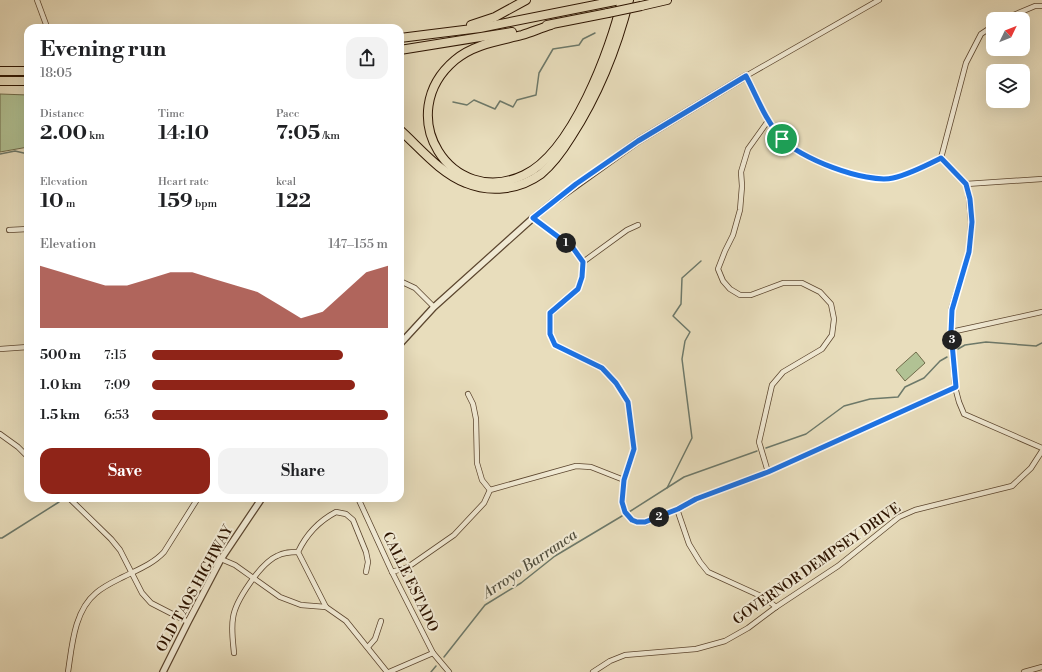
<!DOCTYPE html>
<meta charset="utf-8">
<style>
:root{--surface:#fff;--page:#f2f2f2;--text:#202124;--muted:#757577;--accent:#8f2418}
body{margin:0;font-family:"Libre Bodoni",serif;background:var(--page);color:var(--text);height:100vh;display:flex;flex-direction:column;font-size:15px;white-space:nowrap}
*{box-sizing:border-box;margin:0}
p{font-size:13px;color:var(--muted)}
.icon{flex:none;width:22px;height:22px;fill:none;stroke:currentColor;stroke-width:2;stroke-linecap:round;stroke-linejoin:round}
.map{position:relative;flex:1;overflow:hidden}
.sheet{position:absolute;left:24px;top:24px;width:380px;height:478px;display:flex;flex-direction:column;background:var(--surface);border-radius:12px;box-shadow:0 4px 16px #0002}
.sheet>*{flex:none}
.needle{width:26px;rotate:47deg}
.buttons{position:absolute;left:986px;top:12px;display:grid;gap:8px}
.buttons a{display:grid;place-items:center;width:44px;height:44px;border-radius:8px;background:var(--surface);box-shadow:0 4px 16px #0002;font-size:20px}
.pin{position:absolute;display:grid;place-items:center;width:34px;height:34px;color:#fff;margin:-17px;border:2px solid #fff;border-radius:50%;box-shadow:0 1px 4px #0007}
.km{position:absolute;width:20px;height:20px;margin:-10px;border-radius:50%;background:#222;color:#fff;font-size:11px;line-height:20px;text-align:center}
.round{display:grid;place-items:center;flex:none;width:42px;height:42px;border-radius:12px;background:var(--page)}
.overview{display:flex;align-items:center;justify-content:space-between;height:68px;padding:0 16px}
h1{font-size:22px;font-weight:700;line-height:30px}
.metrics{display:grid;grid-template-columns:repeat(3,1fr);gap:6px;height:68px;padding:4px 16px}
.metrics div{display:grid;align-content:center}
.metrics b{font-size:20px;font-weight:700}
.metrics small{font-size:11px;font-weight:400}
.metrics p{font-size:11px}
.chart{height:112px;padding:8px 16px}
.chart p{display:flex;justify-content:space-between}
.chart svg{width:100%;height:72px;margin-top:4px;fill:var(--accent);opacity:.7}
.primary-button{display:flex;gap:8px;margin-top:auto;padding:8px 16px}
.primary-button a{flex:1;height:46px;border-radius:12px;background:var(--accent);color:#fff;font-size:16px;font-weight:700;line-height:46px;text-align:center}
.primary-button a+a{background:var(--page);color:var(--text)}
ul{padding:0 16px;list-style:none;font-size:13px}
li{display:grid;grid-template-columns:64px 48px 1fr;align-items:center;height:30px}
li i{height:10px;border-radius:5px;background:var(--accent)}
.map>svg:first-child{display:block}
.green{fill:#b1c294;stroke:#6f6b4a}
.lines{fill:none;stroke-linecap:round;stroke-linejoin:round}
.stream{stroke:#6d796a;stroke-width:1.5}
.minor-casing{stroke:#5c462f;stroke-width:6}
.tertiary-casing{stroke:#5c462f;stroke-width:8}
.motorway-casing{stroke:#2d1400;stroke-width:10}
.minor{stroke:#f0e9d3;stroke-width:4.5}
.tertiary{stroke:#f0e9d3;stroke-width:5.5}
.motorway{stroke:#e8ddbc;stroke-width:8}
.motorway-bridge-casing{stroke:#2d1400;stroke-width:10;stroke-linecap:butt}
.motorway-bridge{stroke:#e8ddbc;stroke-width:8}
.route-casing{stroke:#fff;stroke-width:8}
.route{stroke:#1a73e8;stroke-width:5}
.labels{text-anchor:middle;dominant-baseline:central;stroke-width:4;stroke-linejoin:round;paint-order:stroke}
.street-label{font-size:14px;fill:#2d1400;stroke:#f0e9d3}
.water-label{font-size:15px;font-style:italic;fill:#524f3e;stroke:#f0e9d3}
</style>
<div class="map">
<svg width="1042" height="672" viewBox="0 0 1042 672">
<rect width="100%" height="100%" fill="#e8ddbc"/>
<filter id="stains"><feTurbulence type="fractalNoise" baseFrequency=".005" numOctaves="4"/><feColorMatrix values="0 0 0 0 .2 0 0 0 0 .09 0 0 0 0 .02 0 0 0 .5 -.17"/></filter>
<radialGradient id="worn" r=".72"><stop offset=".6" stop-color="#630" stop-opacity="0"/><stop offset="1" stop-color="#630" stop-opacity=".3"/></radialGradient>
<!-- green -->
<g class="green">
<polygon points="0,94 28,95 28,147 0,152"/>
<polygon points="916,352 925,363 905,381 896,370"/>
</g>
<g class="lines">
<!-- stream -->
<g class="stream">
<polyline points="453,102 467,105 474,100 495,109 500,101 513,107 517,100 536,95 539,73 553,49 579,45 583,39 595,33"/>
<polyline points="0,154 15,151 28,154"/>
<polyline points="958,349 965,345 986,342 1036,346 1042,343"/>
<polyline points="766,448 806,434 844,406 870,399 898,397 905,387 924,378 940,361 947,357"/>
<polyline points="667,488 692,438 682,359 685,341 690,332 673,316 681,304 682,278 701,261"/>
<polyline points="629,512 684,477 757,451"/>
<polyline points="0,538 2,538 59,502"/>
<polyline points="444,657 485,605 521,583 555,556 622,516"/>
<polyline points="431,672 436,666"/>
</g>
<!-- minor casing -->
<g class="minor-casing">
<g id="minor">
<polyline points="37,0 47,27"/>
<path d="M879,0l-133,76c11,21 19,43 34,61 18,21 86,47 113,41 17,-4 32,-12 48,-20l25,-95 15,-29 12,-8"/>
<polyline points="1004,19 1035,6 1042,6"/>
<polyline points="768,121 748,149 741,172 742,186 740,210 733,235 725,251 718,269 723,281 730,289 740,295 751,295 783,283 802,283 820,292 831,304 834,319 832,335 822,349 783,372 772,385 759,442 768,472"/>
<polyline points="941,158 966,184 969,199 971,222 969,252 951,310 951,332 955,387 959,402 964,414 1042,448"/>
<polyline points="966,184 1042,179"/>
<polyline points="533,218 573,248 583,262 582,277 578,289 551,313 550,334 555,345 602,368 616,383 628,402 634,449 624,480 622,502 625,512 632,520 637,522 645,523 677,509 696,499 768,472 955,387"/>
<polyline points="9,230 28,229"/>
<polyline points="583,262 627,230 638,225"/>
<polyline points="400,281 415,288 434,307"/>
<polyline points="951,332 1042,312"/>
<polyline points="0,349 28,347"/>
<polyline points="468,394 473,404 476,419 477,463 482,480 490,490"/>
<polyline points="0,434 18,447 28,457"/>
<polyline points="69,498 111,539 120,550 142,593 151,603 188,622"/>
<polyline points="358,498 392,572 433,653 449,672"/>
<polyline points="677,509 689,544 700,562 708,572 765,598 776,607"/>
<polyline points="221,559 235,565 280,597 301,605 326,607"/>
<path d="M366,572l2,-10 -2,-10 -13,-32 -7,-6 -10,-2c-17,9 -30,23 -38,40l28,55 20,14 41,51"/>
<polyline points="392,572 408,567 454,535 484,503 490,490 576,466 591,467 624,480"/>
<polyline points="368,647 375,639 381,621"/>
<path d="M234,653c-1,-11 -3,-24 -1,-35 2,-17 28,-55 44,-62 7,-4 14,-4 21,-4"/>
<path d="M68,672c4,-26 6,-61 28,-79 8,-7 17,-11 27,-16 14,-7 30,-13 41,-25l34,-54"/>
<polyline points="389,672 433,653"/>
<polyline points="593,672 610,661 625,655 696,649 725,641 748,628 776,607 838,566 899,517 915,510 1012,486 1031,468 1042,451"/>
<polyline points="1024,672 1042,667"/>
</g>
</g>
<!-- tertiary casing -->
<g class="tertiary-casing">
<g id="tertiary">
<polyline points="400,344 434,307 533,218 553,202 638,141 746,76"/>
<polyline points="163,672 188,622 221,559 262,498"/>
</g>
</g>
<!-- motorway casing -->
<g class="motorway-casing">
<g id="motorway">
<polyline points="641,6 667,0"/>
<polyline points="471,25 495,17 526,0"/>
<polyline points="547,25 608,13"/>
<path d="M551,25c-10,3 -19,7 -29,10 -23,6 -48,9 -67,25 -64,54 -4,150 69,115 48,-22 87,-126 98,-175"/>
<polyline points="400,38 480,28 620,0"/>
<polyline points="400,50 512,32"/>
<polyline points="0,71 28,71"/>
<polyline points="0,81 28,81"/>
<path d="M400,130c20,18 40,43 66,53 24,10 53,7 75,-9 12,-10 22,-24 30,-37 27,-42 46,-89 58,-137"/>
</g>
</g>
<!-- minor -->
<use href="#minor" class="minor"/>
<!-- tertiary -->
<use href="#tertiary" class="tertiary"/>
<!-- motorway -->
<use href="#motorway" class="motorway"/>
<!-- motorway-bridge casing -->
<g class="motorway-bridge-casing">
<polyline id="motorway-bridge" points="608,13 641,6"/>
</g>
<!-- motorway-bridge -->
<use href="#motorway-bridge" class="motorway-bridge"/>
</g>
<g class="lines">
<!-- route casing -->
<g class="route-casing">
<path id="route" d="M746,76c11,21 19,43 34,61 18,21 86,47 113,41 17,-4 32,-12 48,-20l25,26 4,15 2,23 -3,30 -17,58 -1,22 5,55 -188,85 -72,27 -18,10 -33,13h-8l-5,-2 -7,-8 -3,-10 2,-22 10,-31 -6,-47 -12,-19 -14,-15 -47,-23 -5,-11v-21l28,-24 4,-12 1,-15 -10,-14 -40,-30 43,-34 62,-43z"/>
</g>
<!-- route -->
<use href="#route" class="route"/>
</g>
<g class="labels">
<!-- street labels -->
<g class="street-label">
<text transform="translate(817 564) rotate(-35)">GOVERNOR DEMPSEY DRIVE</text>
<text transform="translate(410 582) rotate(64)">CALLE ESTADO</text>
<text transform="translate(195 589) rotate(-61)">OLD TAOS HIGHWAY</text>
</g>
<!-- water labels -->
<g class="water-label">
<text transform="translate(530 564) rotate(-34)">Arroyo Barranca</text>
</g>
</g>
<rect width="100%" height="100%" filter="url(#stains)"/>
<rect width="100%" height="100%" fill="url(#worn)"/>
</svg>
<div class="buttons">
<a><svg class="needle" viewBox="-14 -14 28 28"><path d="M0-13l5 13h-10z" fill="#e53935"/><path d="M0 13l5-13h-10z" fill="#757577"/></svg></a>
<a><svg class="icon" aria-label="layers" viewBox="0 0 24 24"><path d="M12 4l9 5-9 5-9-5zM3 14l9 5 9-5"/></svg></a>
</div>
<div class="pin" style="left:782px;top:139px;background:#1e9e55"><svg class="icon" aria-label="arrive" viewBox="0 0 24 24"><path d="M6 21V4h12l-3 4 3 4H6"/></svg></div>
<b class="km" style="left:566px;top:243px">1</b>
<b class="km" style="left:659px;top:517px">2</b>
<b class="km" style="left:952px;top:340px">3</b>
<section class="sheet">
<div class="overview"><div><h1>Evening run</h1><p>18:05</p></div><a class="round"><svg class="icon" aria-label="share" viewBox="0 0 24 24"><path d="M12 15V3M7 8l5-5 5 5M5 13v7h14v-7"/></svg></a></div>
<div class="metrics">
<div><p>Distance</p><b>2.00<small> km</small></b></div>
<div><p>Time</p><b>14:10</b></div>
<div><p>Pace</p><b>7:05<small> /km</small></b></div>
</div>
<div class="metrics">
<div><p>Elevation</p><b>10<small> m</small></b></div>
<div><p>Heart rate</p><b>159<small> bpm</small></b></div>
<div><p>kcal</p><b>122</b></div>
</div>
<div class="chart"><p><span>Elevation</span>147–155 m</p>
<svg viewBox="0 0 160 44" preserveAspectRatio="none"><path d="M0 44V6L10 10L20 14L30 18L40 18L50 14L60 10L70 10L80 14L90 18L100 22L110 30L120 38L130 34L140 22L150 10L160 6V44z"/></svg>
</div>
<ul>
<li><b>500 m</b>7:15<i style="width:81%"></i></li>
<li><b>1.0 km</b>7:09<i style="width:86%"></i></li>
<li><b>1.5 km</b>6:53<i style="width:100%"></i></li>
</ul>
<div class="primary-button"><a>Save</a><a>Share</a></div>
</section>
</div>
